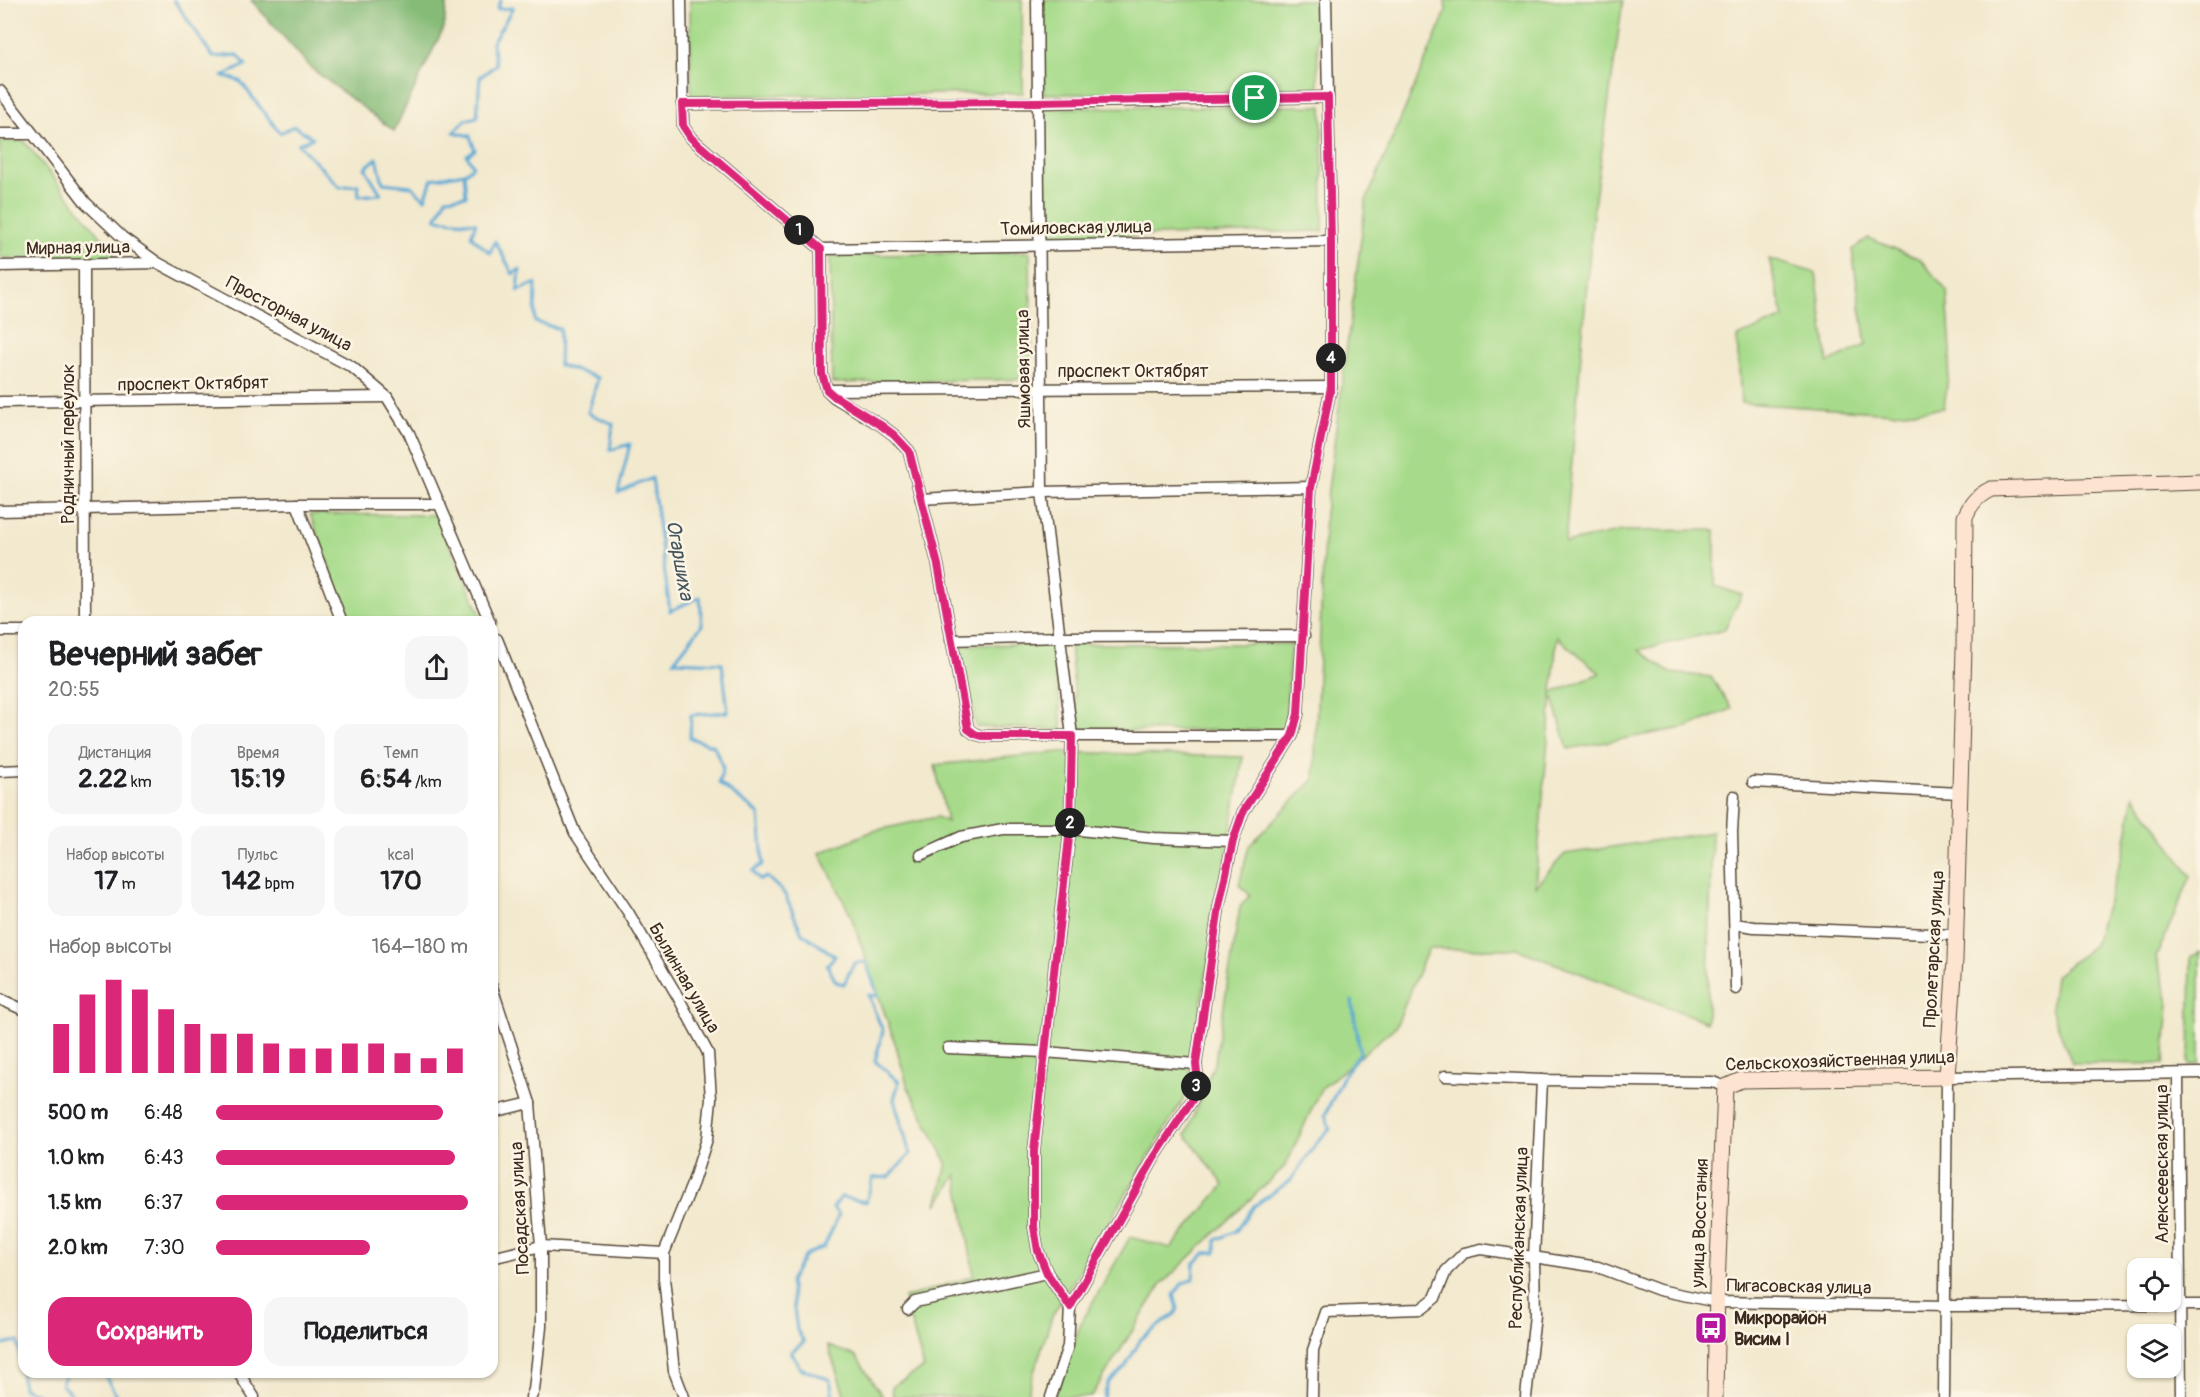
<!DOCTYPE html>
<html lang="ru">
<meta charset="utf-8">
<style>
:root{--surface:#fff;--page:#f6f6f6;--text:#202124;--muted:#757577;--accent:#db2777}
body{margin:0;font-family:Pangolin,sans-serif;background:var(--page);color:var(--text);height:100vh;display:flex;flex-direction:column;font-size:22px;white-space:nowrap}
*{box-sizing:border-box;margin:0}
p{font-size:20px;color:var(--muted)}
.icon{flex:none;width:33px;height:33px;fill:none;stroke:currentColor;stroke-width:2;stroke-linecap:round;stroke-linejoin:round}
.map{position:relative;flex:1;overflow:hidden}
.sheet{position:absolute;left:18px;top:616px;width:480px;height:762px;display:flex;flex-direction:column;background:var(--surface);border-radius:18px;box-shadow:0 2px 4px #0004}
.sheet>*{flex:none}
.fabs{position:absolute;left:2127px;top:1258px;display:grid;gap:12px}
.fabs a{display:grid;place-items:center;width:54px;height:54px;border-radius:12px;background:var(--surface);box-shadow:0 2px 4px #0004;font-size:30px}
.pin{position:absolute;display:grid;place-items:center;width:51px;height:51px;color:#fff;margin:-26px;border:3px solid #fff;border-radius:50%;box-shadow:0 2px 6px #0007}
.km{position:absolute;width:30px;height:30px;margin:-15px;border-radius:50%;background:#222;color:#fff;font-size:16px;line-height:30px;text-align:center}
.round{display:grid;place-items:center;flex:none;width:63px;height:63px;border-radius:18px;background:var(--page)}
.head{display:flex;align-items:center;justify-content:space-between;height:102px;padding:0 30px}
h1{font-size:33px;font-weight:700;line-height:45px}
.metrics{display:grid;grid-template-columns:repeat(3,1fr);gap:9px;height:102px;padding:6px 30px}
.metrics div{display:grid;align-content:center;border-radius:15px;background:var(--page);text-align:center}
.metrics b{font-size:26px;font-weight:700}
.metrics small{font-size:16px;font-weight:400}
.metrics p{font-size:16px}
.chart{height:168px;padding:12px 30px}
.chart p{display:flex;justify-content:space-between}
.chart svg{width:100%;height:108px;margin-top:6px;stroke:var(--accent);stroke-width:6}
.button{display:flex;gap:12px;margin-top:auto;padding:12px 30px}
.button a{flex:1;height:69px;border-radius:18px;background:var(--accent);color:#fff;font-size:24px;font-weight:700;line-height:69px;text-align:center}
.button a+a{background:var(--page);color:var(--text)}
ul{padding:0 30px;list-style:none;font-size:20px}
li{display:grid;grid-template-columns:96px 72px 1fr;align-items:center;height:45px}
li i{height:15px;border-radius:8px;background:var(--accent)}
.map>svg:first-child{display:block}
.green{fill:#a7db8b;stroke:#718254;stroke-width:1.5;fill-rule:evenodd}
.forest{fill:#85bb77;stroke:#60724a;stroke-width:1.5}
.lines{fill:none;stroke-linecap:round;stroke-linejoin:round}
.stream{stroke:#5aa8d4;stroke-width:3}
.street-casing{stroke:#564738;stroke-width:13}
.secondary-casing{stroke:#564738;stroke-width:17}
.street{stroke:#fff;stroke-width:10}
.secondary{stroke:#fde4d1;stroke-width:15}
.route-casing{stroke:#fff;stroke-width:12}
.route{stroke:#db2777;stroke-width:8}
.labels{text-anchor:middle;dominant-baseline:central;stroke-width:5;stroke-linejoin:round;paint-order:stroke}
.street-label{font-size:18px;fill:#3b2a1e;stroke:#fcf5e5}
.poi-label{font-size:18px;font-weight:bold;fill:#3b2a1e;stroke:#fcf5e5;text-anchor:start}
.water-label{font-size:20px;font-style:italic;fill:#46565e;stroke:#fcf5e5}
</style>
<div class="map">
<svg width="2200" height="1397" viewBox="0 0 2200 1397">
<rect width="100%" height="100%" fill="#fcf5e5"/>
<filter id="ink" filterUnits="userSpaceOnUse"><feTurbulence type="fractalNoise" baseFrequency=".0167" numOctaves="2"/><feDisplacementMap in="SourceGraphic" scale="12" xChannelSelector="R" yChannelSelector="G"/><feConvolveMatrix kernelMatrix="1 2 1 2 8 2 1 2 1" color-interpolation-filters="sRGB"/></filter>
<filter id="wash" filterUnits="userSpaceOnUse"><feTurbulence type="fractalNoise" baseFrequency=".008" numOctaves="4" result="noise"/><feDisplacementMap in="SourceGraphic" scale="24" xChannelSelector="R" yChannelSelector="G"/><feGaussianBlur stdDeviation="1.35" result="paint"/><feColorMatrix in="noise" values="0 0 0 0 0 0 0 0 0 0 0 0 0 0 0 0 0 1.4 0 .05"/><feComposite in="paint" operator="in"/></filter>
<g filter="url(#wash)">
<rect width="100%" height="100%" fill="#f2e9ce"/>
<!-- green -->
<g class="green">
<polygon points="690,0 1022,0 1023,93 691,96"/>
<polygon points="1043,0 1317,0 1318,92 1044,94"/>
<path d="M1445,0h178l-30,213 -28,330 58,-12 92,-1v56l27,9 -18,35 -85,20 31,23 41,4 21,32 -44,18 -120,22 -16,-54 -17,191 30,-32 147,-22 -5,190 -190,-73h-89l-32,77 -75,63 -35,76 -125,120 -70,112h-37l26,-72 50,-88 41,11 53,-63 -38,-50 29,-74 25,-154 10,-12 -11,-10 10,-39 65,-67 11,-266 41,-312 80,-189zM1557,637l43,36 -48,20v-1z"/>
<polygon points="1322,106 1323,231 1045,238 1045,108"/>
<polygon points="0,141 24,141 118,258 0,258"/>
<polygon points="1868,238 1920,259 1947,291 1951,353 1944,408 1893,413 1741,403 1737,337 1784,318 1769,259 1816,273 1828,363 1866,345 1852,250"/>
<polygon points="1030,252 1032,379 832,383 830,256"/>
<polygon points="310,514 436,515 484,622 350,622"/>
<polygon points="1054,644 1062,730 976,727 960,645"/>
<polygon points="1070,644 1291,644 1285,730 1078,731"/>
<polygon points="1060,752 1243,757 1186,1095 1052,1316 1026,1397 893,1397 892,1386 924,1368 904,1298 974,1276 957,1175 937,1205 947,1163 908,1087 895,1043 851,916 820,853 873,831 937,817 947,822 935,765"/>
<polygon points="2134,795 2191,876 2156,957 2169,1002 2164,1064 2072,1063 2051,1009 2055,976 2094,945 2125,847"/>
<polygon points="2200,952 2200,1063 2189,1065 2191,957"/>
<polygon points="828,1346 856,1356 883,1397 845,1397"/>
</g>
<!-- forest -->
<polygon class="forest" points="251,0 447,0 444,27 394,131 312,69"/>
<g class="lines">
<!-- stream -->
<g class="stream">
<polyline points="174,0 213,57 238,55 246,65 223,76 240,81 280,133 294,126 313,138 298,144 340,187 358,185 359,196 381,194 365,168 377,158 383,183 411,186 425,199 432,179 464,173 466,196 446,198 436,219 476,223 471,236 490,253 495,241 513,274 520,269 518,291 536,283 535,322 560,329 559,365 598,378 588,413 613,424 610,450 630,444 618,493 652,478 670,611 700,597 702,625 674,661 722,663 728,712 691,715 690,738 714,746 723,768 719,783 759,814 763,864 753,871 760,880 767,877 784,893 802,933 835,956 827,965 836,982 844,984 854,963 866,962 878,996 868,995 883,1031 875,1061 899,1082 894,1099 910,1154 889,1177 873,1178 866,1202 841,1197 833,1208 839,1215 824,1247 805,1255 790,1281 797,1330 804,1342 791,1352 800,1368 830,1380 833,1397"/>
<polyline points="465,173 473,166 467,155 475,150 470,136 454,132 466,120 477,117 480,77 496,65 492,43 513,8 497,9 501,0"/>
<polyline points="0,1346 18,1341 23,1388 44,1397"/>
<polyline points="67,1372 61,1384 74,1397"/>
<polyline points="103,1372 117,1397"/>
<polyline points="1104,1397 1108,1383 1125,1367 1141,1339 1176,1313 1178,1308 1174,1295 1182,1284 1193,1279 1194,1264 1205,1253 1216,1252 1216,1240 1236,1231 1254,1206 1291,1180 1318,1141 1330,1129 1325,1115 1344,1075 1360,1053 1352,1001"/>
</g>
</g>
</g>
<g filter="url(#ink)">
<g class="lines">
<!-- street casing -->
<g class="street-casing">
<g id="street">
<polyline points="681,0 683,126 691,138 821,249 822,374 827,390 834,397 882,426 894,435 909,451 938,565 968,729 975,734 982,736 1292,736"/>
<polyline points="1037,0 1042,492 1072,736 1070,829 1034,1151 1034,1227 1038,1251 1047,1273 1070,1307 1068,1346 1051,1397"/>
<polyline points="0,91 86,203 122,237 158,263 352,367 387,397 409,433 490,622"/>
<polyline points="682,104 1036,103 1328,97"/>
<polyline points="0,134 32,134"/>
<polyline points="821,249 1331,241"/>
<polyline points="84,265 85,622"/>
<polyline points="0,266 158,263"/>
<polyline points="827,390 1331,387"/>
<polyline points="0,402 387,397"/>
<polyline points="921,499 1042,492 1311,487"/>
<polyline points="297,504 342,622"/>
<polyline points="0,511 297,504 440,504"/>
<polyline points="0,631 24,631"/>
<polyline points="492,638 497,639 575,833 628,912 678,997 708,1053 711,1099 707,1139 693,1182 664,1253 664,1278 674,1371 684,1397"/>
<polyline points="951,640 1061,637 1304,636"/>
<polyline points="0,771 24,770"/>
<polyline points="1753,782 1959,793"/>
<polyline points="1734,796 1732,832 1736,989"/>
<polyline points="921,855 961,837 1003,829 1070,829 1154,838 1233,841"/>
<polyline points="1735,924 1754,927 1956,935"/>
<polyline points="492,987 530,1103 541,1246 541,1327 534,1390 531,1397"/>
<polyline points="0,999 24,1010"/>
<polyline points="948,1048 1044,1052 1196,1064"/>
<polyline points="2178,1074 2181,1397"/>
<polyline points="1445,1076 1542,1080 1713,1082 1725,1087"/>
<polyline points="492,1112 530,1103"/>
<polyline points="492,1258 541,1246 664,1253"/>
<polyline points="1070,1307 1154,1158 1192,1100 1198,1080 1196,1064 1219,906 1233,841 1243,812 1292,736 1298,714 1311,487 1331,387 1331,241 1326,0"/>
<polyline points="908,1309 915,1302 1047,1273"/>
<polyline points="238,1372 254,1397"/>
<polyline points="1312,1397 1313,1350 1326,1312 1421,1309 1435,1298 1446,1271 1464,1253 1481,1249 1598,1267 1659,1290 1717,1302 1946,1306 2200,1305"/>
<polyline points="1526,1397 1535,1315 1534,1258 1542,1080"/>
<polyline points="1944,1397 1947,1077 2200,1073"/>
</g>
</g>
<!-- secondary casing -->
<g class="secondary-casing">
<path id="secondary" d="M1715,1397l2,-110 8,-200 16,-7 206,-3 8,-117 9,-311 1,-132c6,-14 12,-21 26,-28l209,-7"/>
</g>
<!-- street -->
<use href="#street" class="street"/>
<!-- secondary -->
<use href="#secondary" class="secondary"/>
</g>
</g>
<g class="lines" filter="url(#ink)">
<!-- route casing -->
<g class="route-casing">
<polygon id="route" points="1328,97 1331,241 1331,387 1311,488 1298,714 1292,736 1243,812 1233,841 1219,906 1196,1064 1198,1080 1192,1100 1154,1158 1070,1307 1047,1273 1038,1251 1034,1227 1034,1151 1070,829 1072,736 982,736 975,734 968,729 938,565 909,451 894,435 882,426 834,396 827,390 822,374 821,249 691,138 683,126 682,104 1036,102"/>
</g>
<!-- route -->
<use href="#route" class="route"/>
</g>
<!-- icons -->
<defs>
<g id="bus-square" transform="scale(1.725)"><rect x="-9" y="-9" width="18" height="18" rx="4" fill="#b5179e" stroke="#fcf5e5"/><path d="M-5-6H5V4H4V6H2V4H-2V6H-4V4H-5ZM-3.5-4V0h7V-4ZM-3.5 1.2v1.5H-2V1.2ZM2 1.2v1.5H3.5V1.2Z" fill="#fff"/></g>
</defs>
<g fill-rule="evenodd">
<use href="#bus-square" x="1711" y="1328"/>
</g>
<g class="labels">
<!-- street labels -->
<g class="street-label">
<text transform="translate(1076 228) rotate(-1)">Томиловская улица</text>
<text transform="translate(78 248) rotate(-1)">Мирная улица</text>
<text transform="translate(289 314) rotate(28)">Просторная улица</text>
<text transform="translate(1024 369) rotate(-91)">Яшмовая улица</text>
<text x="1133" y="371">проспект Октябрят</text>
<text transform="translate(193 384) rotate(-1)">проспект Октябрят</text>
<text transform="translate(68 444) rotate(-90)">Родничный переулок</text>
<text transform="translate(1934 949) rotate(-87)">Пролетарская улица</text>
<text transform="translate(684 978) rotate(60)">Былинная улица</text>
<text transform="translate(1840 1061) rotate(-2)">Сельскохозяйственная улица</text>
<text transform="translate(2162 1164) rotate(-90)">Алексеевская улица</text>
<text transform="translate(520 1208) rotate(-93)">Посадская улица</text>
<text transform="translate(1700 1223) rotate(-88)">улица Восстания</text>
<text transform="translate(1519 1238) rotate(-88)">Республиканская улица</text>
<text transform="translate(1799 1287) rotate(1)">Пигасовская улица</text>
</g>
<!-- poi labels -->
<g class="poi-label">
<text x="1734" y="1318">Микрорайон<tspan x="1734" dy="21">Висим I</tspan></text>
</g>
<!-- water labels -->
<g class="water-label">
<text transform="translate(680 560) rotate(80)">Огаршиха</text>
</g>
</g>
</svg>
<div class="fabs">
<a><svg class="icon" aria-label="locate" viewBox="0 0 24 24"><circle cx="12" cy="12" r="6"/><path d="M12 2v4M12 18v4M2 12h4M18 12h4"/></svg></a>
<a><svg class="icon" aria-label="layers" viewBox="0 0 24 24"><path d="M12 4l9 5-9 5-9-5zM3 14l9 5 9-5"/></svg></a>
</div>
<div class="pin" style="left:1255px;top:98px;background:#1e9e55"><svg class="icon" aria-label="arrive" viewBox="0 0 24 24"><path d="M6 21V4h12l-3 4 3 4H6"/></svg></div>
<b class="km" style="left:799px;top:230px">1</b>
<b class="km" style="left:1070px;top:823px">2</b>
<b class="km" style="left:1196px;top:1086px">3</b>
<b class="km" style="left:1331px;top:358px">4</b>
<section class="sheet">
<div class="head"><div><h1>Вечерний забег</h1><p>20:55</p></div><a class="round"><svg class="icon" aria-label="share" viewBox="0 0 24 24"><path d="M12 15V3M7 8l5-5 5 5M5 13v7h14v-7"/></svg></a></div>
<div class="metrics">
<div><p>Дистанция</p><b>2.22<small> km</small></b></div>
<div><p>Время</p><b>15:19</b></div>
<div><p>Темп</p><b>6:54<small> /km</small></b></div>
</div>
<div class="metrics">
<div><p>Набор высоты</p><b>17<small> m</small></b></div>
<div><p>Пульс</p><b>142<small> bpm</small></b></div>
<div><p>kcal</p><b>170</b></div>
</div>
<div class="chart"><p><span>Набор высоты</span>164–180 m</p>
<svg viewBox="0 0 160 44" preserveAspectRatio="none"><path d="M5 44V24M15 44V12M25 44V6M35 44V10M45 44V18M55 44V24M65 44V28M75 44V28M85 44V32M95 44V34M105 44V34M115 44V32M125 44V32M135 44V36M145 44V38M155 44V34"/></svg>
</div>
<ul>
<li><b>500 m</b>6:48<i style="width:90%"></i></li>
<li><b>1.0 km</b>6:43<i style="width:95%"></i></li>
<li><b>1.5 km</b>6:37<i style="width:100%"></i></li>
<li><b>2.0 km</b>7:30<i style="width:61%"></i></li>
</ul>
<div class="button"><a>Сохранить</a><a>Поделиться</a></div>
</section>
</div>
